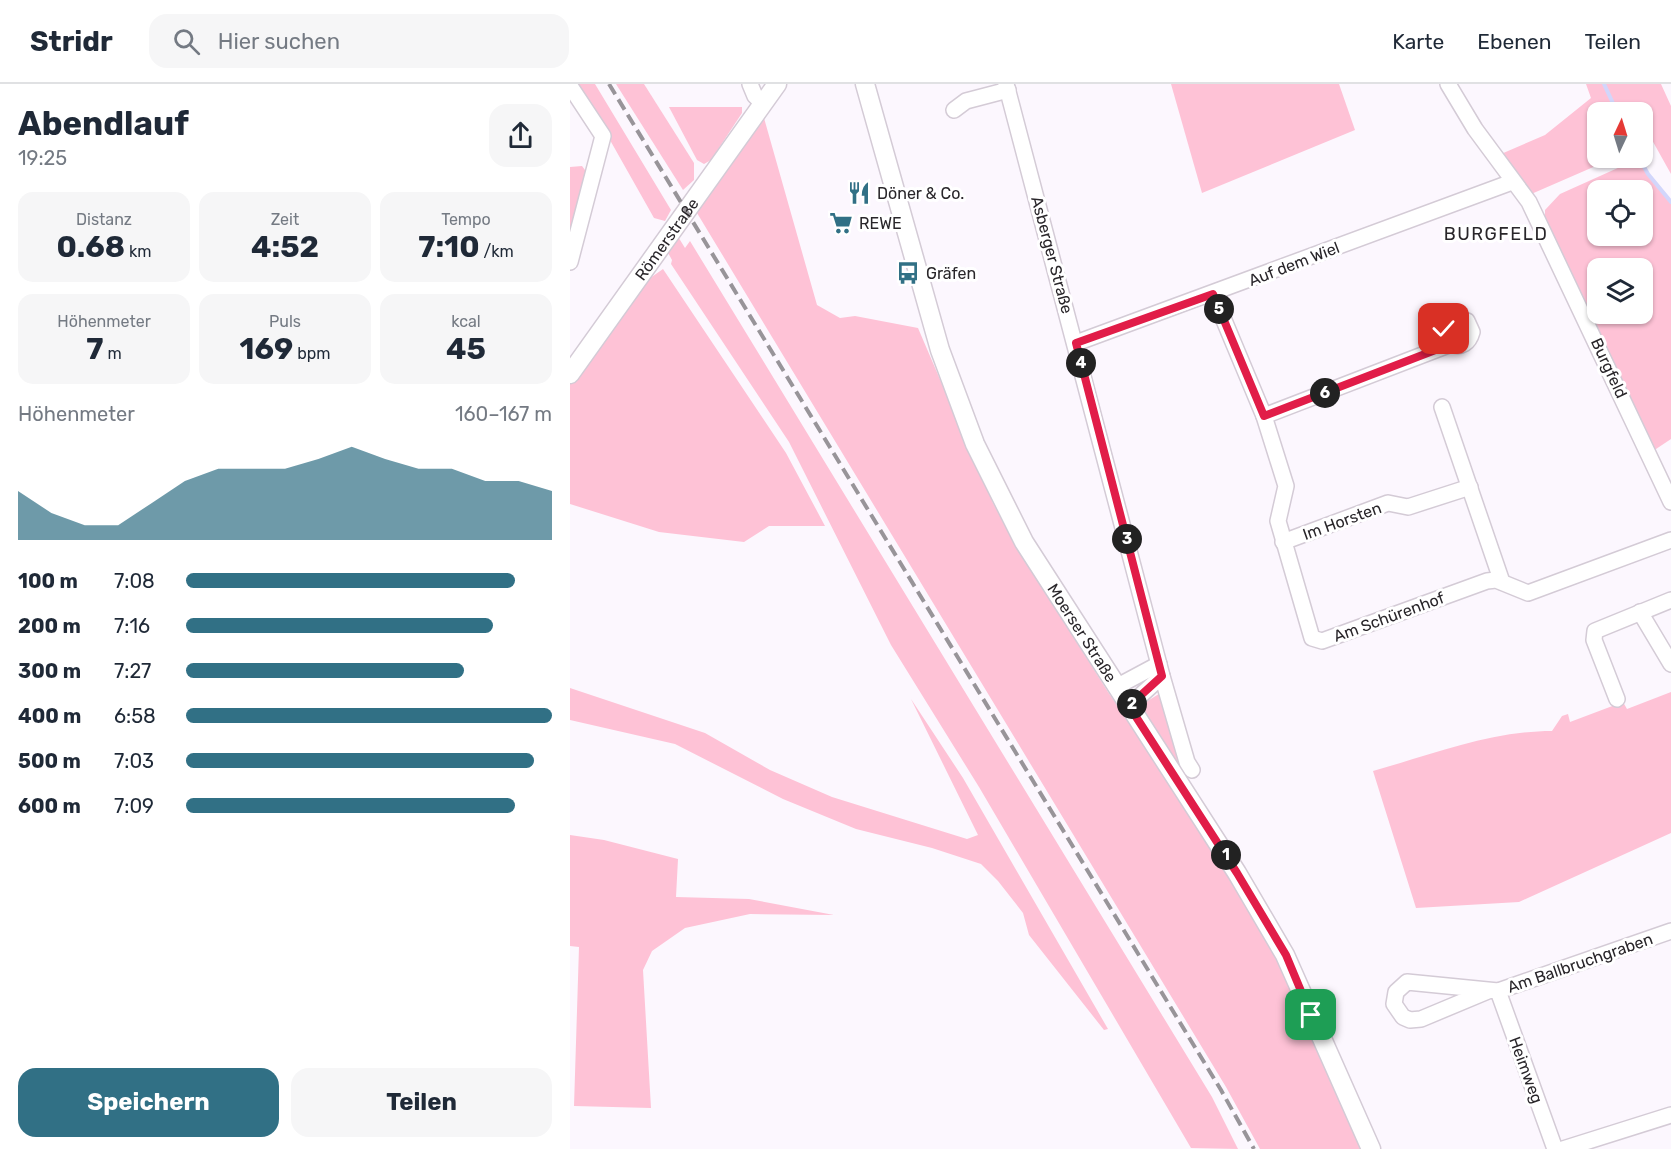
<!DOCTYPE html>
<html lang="de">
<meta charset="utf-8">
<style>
:root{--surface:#fff;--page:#f6f6f7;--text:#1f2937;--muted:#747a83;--line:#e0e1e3;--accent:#317085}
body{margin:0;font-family:Rubik,sans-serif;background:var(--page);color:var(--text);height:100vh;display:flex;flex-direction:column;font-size:22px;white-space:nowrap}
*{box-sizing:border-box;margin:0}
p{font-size:20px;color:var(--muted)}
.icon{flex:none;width:33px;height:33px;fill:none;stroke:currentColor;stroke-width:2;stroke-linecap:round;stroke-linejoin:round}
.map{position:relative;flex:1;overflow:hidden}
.drawer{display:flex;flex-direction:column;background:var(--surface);width:570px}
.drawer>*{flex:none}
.needle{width:39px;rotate:4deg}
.fabs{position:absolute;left:1017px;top:18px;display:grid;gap:12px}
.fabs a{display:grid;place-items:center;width:66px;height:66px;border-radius:12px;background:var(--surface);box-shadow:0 2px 4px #0004;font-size:30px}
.pin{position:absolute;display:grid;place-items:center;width:51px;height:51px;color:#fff;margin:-26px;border-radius:12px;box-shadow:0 3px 9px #0006}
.km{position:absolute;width:30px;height:30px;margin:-15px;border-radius:50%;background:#222;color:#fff;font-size:16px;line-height:30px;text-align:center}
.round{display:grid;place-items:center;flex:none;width:63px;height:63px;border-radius:18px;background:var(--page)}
.summary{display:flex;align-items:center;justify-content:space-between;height:102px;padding:0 18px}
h1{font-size:33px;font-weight:700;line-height:45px}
.figures{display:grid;grid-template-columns:repeat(3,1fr);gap:9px;height:102px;padding:6px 18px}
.figures div{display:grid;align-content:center;border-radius:15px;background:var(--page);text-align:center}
.figures b{font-size:30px;font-weight:700}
.figures small{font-size:16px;font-weight:400}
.figures p{font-size:16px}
.chart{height:168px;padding:12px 18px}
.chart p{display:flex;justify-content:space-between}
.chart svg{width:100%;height:108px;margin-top:6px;fill:var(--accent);opacity:.7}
.cta{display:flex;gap:12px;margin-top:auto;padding:12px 18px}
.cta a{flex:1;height:69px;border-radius:18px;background:var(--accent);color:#fff;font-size:24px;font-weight:700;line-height:69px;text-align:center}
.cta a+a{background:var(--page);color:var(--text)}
ul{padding:0 18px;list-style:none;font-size:20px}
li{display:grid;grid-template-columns:96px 72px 1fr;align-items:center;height:45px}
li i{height:15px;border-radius:8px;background:var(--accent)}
header{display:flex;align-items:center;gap:36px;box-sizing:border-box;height:84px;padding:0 30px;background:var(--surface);border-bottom:2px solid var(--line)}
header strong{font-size:28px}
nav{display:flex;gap:33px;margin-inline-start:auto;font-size:21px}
.search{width:420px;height:54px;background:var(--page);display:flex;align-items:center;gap:15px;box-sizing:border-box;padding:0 21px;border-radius:18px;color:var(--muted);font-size:22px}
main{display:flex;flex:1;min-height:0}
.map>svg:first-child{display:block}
.green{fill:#fec2d6;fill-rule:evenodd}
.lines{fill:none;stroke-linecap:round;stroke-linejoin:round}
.stream{stroke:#d2d6fb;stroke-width:4}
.minor-casing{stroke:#d4cbd6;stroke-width:18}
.tertiary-casing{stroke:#d4cbd6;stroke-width:21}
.minor{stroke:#fff;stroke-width:15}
.tertiary{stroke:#fff;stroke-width:18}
.rail{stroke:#989499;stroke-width:4;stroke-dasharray:12 6;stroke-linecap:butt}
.route-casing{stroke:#fff;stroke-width:12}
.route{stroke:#e11d48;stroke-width:8}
.labels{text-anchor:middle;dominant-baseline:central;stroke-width:6;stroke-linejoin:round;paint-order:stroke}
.poi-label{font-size:16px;fill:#29262a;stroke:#fff;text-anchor:start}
.street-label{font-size:16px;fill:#29262a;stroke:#fff}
.neighbourhood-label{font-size:18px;letter-spacing:1.5px;fill:#29262a;stroke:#fff}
</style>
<header>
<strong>Stridr</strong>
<div class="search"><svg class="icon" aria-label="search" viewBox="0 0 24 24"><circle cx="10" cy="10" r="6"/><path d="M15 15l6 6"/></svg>Hier suchen</div>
<nav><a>Karte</a><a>Ebenen</a><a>Teilen</a></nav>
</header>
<main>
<section class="drawer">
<div class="summary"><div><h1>Abendlauf</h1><p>19:25</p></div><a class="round"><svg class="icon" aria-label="share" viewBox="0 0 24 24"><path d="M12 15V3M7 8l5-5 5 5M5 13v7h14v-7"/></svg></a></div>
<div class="figures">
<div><p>Distanz</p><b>0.68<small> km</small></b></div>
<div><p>Zeit</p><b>4:52</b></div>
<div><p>Tempo</p><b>7:10<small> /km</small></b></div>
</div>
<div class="figures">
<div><p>Höhenmeter</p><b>7<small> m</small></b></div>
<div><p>Puls</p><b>169<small> bpm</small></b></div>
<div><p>kcal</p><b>45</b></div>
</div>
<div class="chart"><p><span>Höhenmeter</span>160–167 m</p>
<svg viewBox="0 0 160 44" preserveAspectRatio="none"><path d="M0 44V24L10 33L20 38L30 38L40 29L50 20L60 15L70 15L80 15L90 11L100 6L110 11L120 15L130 15L140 20L150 20L160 24V44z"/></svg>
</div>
<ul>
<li><b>100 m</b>7:08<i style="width:90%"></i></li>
<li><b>200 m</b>7:16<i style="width:84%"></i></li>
<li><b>300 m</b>7:27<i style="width:76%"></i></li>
<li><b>400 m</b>6:58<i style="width:100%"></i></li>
<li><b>500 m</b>7:03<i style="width:95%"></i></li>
<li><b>600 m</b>7:09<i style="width:90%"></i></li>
</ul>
<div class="cta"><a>Speichern</a><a>Teilen</a></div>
</section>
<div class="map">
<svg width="1101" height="1065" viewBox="0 0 1101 1065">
<rect width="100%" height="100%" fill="#fcf7fe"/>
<!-- green -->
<g class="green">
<polygon points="4,0 25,0 101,126 95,137 84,134 36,49"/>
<polygon points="46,0 74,0 124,79 124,96 113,106"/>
<polygon points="601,0 769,0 785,46 632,109"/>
<polygon points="882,0 887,0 931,70 975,51 1021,14 1016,0 1091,0 1101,22 1101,90 1082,56 1073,60 1072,28 1028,28 1028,74 1044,74 959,111"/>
<polygon points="99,23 172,23 172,29 141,76 134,80 127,76"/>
<polygon points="194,34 247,221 270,234 285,232 348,244 423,419 446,462 538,608 620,728 710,872 793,1065 690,1065 656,1003 127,129"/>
<path d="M1070,74l13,22 18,21v238l-18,12 -108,-232v-9l15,-16zM1028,106h44l1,14 6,3 -6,13 -1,16h-37l-5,7 -4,-1 -4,-9 5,-5v-17l-5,-5 5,-7zM1028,184h44v46h-44z"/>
<polygon points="12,82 18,90 0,161 0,83"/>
<polygon points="107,151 115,164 120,157 642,1013 668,1065 621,1064 409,703 321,561 219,358 101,180 102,176 97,167"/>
<polygon points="93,185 216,369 255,442 199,442 174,458 89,448 0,420 0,300 73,199"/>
<polygon points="0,604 135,649 200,686 262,713 397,755 408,751 341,615 393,694 538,945 534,946 459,851 453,829 428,797 411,780 362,764 286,745 213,715 105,660 0,636"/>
<polygon points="592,608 612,682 609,685 573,627 576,618"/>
<path d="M1101,608v141l-152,69 -103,6 -43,-137c58,-16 118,-40 179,-40l10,-15 6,-2 2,8 53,-20 4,7z"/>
<polygon points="0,751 34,756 108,775 106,813 179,815 264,831 180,830 115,844 82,867 73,886 81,1024 4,1022 9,863 0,862"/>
</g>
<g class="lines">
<!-- stream -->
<g class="stream">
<polyline points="1034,0 1047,28"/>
<polyline points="1069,74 1078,90 1101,118"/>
</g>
<!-- minor casing -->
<g class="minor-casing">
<g id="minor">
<polyline points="180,0 185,12 193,20"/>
<polyline points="436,0 592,592 617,678 622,686"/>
<polyline points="878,0 905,45 959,118 1101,418"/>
<polyline points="0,2 33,52 0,178"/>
<polyline points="384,26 396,17 438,6"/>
<polyline points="643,210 694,332 716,402 708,437 742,554 752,557 917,497 926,496 958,509 1101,456"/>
<polyline points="506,259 942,98"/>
<polyline points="872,323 932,498"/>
<path d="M694,332l187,-72c11,4 18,-1 21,-12l-5,-11 -11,-3 -10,6 -2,11 7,9"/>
<polyline points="713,458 818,419 838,423 900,403"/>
<polyline points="1070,528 1101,580"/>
<polyline points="546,603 589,580"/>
<polyline points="1047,615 1024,556 1025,547 1101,516"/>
<polyline points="559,622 592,592"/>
<polyline points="918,907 851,935 840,936 833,933 824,920 826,908 837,898 928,907 1101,847"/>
<polyline points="928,907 985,1065"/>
<polyline points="993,1065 1101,1031"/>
</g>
</g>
<!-- tertiary casing -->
<g class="tertiary-casing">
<g id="tertiary">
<path id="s1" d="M295,0l75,266 35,94 49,98 213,331 48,82 86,194"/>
<path id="s2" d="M0,290l207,-290"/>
</g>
</g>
<!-- minor -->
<use href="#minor" class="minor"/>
<!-- tertiary -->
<use href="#tertiary" class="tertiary"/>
<!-- rail -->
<polyline class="rail" points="39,0 651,1006 684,1065"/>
</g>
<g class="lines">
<!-- route casing -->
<g class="route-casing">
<polyline id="route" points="741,931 716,871 667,789 559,622 592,592 506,259 643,210 694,332 881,260 876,256 874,245"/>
</g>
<!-- route -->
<use href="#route" class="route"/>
</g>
<!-- icons -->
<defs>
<g id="restaurant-bare" transform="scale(1.8)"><path d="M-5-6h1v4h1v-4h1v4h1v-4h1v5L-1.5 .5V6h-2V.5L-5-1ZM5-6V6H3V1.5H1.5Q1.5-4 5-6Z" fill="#317085" stroke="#fff" stroke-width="2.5" paint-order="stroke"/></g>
<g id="supermarket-bare" transform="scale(1.8)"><path d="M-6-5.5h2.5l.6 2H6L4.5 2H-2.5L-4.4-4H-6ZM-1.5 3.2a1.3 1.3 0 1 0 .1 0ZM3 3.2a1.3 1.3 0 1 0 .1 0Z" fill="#317085" stroke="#fff" stroke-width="2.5" paint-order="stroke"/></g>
<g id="bus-bare" transform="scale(1.8)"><path d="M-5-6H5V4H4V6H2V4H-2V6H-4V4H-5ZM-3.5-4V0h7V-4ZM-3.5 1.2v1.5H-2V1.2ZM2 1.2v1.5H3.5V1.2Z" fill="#317085" stroke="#fff" stroke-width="2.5" paint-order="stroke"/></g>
</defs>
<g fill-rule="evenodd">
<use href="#restaurant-bare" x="289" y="109"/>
<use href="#supermarket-bare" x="271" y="139"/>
<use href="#bus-bare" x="338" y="189"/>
</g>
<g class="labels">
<!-- poi labels -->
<g class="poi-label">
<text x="307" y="109">Döner &amp; Co.</text>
<text x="289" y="139">REWE</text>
<text x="356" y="189">Gräfen</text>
</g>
<!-- street labels -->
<g class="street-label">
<text stroke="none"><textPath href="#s2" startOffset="166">Römerstraße</textPath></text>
<text transform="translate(482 171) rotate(75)">Asberger Straße</text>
<text transform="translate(724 180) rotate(-21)">Auf dem Wiel</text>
<text transform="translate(1039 284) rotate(65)">Burgfeld</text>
<text transform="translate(772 437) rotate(-20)">Im Horsten</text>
<text transform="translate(819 533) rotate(-20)">Am Schürenhof</text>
<text stroke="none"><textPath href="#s1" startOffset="594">Moerser Straße</textPath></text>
<text transform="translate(1010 879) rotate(-19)">Am Ballbruchgraben</text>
<text transform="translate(956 986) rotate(70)">Heimweg</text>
</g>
<!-- neighbourhood labels -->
<g class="neighbourhood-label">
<text x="926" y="150">BURGFELD</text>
</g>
</g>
</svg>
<div class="fabs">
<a><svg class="needle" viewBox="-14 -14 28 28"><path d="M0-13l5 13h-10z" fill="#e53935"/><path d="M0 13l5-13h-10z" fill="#747a83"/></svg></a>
<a><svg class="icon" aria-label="locate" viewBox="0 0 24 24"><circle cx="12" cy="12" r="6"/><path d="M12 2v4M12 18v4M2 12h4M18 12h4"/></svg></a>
<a><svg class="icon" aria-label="layers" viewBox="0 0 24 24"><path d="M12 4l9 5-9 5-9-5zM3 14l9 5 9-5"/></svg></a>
</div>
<div class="pin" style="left:741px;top:931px;background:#1e9e55"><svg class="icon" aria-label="arrive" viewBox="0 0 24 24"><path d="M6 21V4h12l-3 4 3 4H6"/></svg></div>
<div class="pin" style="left:874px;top:245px;background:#d93025"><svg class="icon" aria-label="check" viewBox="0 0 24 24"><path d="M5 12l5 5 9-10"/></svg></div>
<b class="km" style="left:656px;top:771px">1</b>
<b class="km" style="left:562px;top:620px">2</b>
<b class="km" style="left:557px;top:455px">3</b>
<b class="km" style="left:511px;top:279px">4</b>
<b class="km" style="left:649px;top:225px">5</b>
<b class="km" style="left:755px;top:309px">6</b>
</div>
</main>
